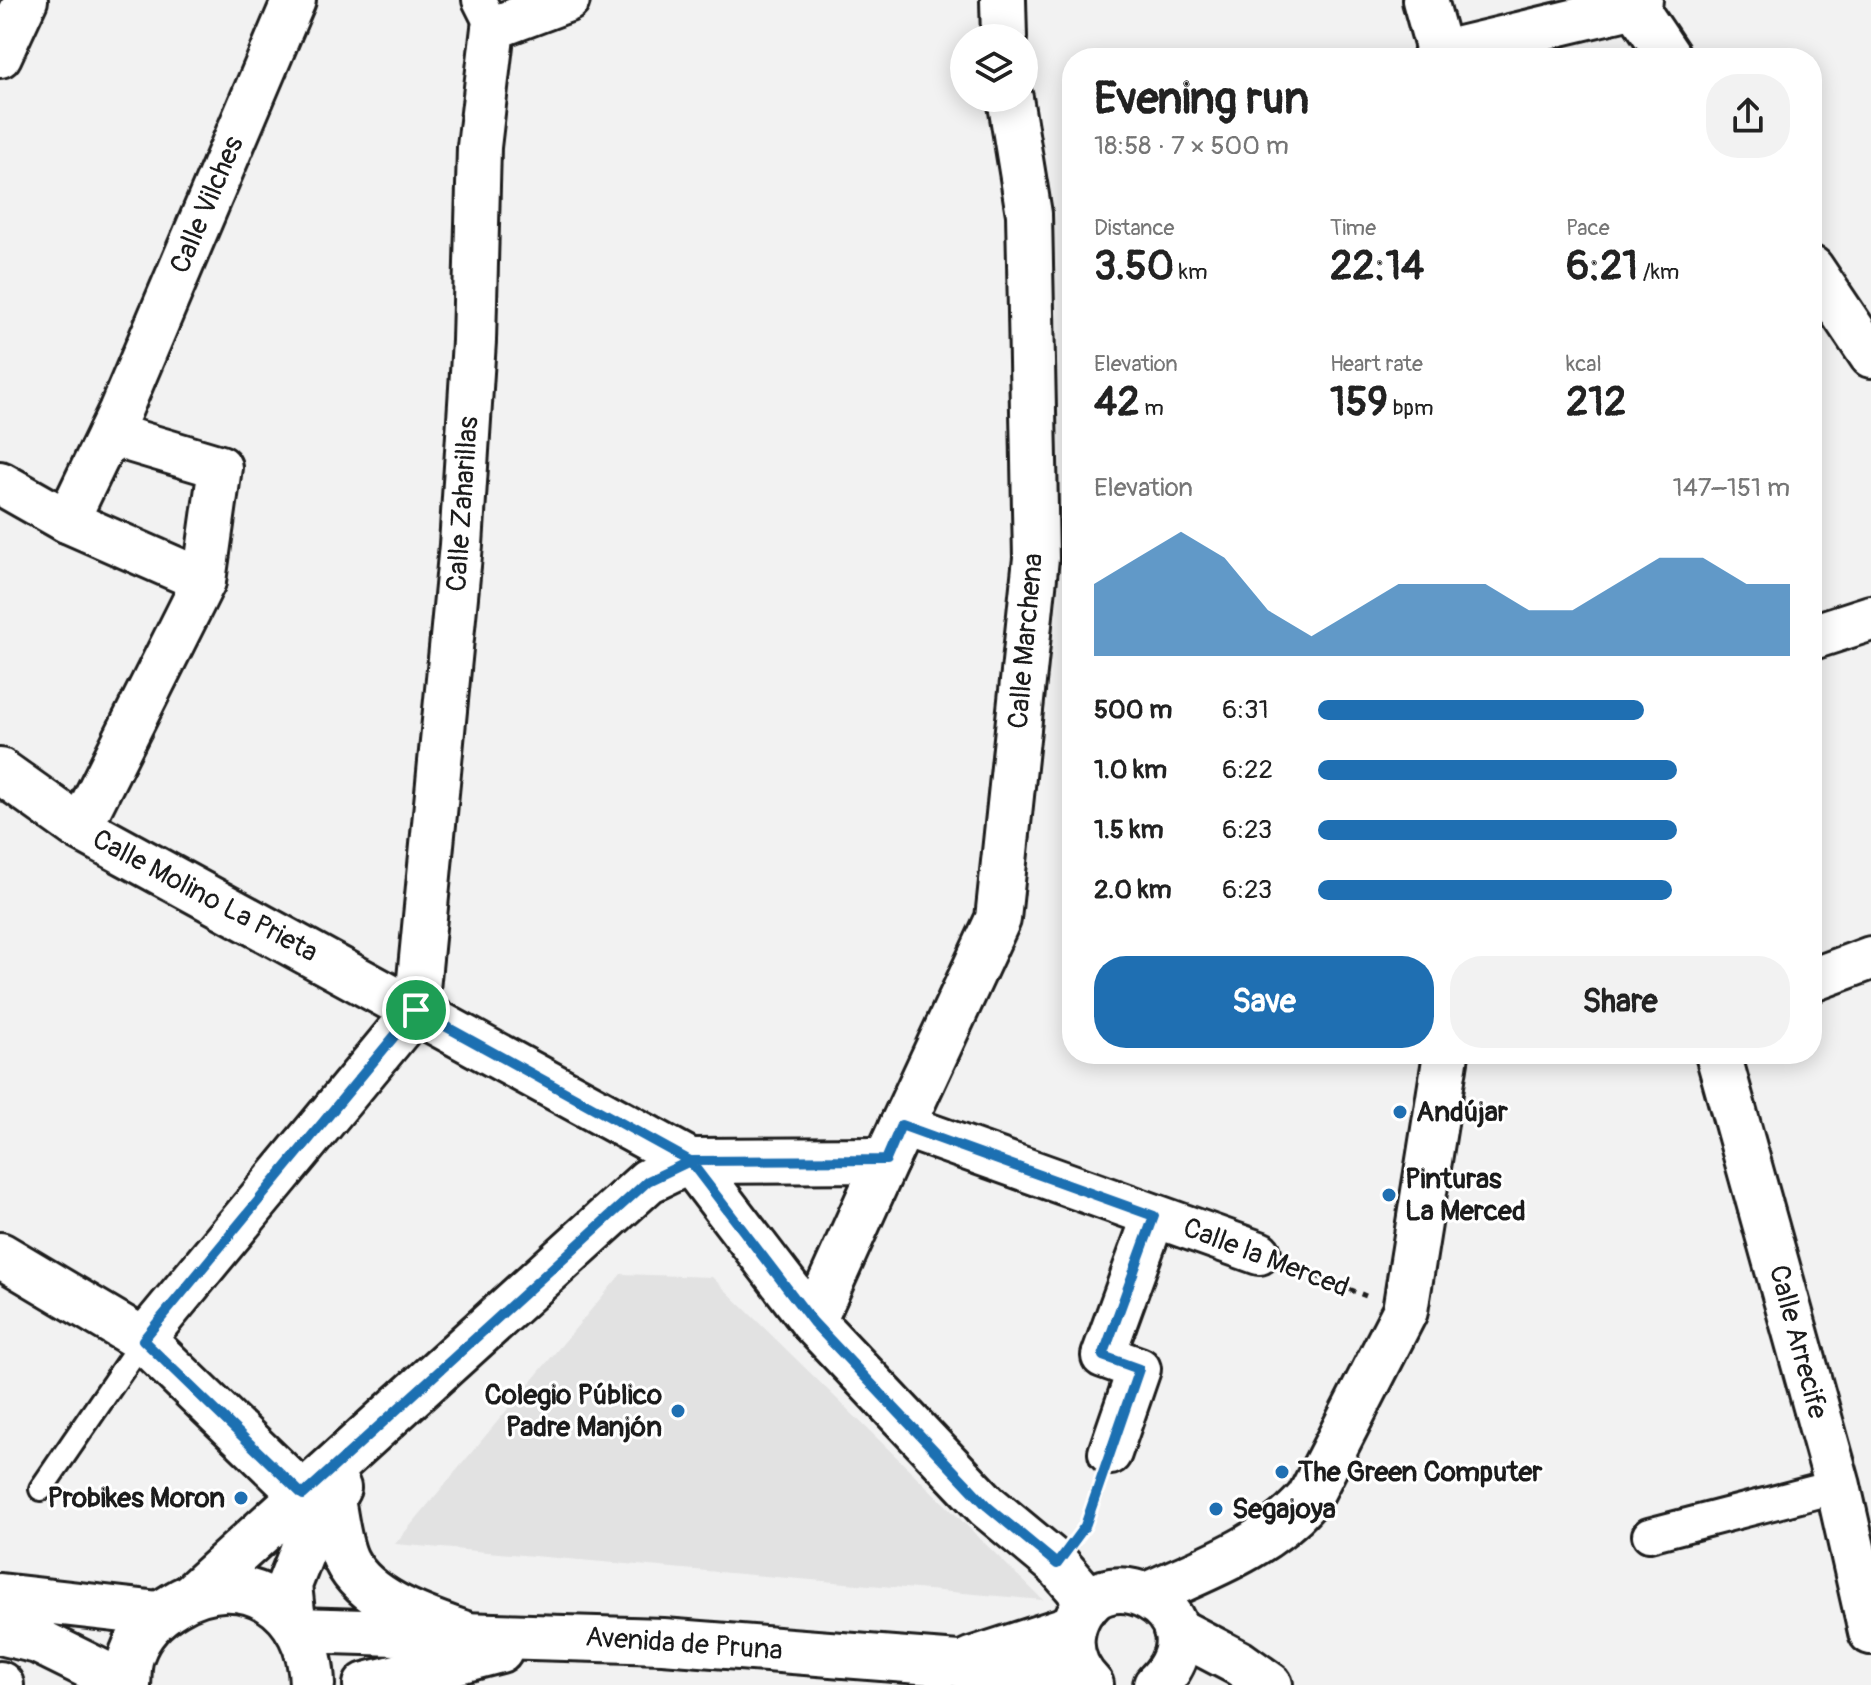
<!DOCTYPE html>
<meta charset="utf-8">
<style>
:root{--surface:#fff;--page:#f2f2f2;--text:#222;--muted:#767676;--accent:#1f6fb2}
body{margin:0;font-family:Pangolin,sans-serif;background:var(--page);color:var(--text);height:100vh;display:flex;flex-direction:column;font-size:30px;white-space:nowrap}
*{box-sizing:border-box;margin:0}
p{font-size:26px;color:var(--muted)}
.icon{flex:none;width:44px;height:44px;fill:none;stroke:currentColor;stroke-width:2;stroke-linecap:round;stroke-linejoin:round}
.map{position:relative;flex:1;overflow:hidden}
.side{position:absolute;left:1062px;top:48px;width:760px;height:1016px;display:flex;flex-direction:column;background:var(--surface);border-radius:32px;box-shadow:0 4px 20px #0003}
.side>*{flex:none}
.controls{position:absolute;left:950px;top:24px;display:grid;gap:16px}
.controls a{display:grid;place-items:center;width:88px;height:88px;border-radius:50%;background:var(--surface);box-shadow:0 4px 20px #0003;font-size:40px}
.pin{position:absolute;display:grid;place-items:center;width:68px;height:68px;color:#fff;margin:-34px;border:4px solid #fff;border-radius:50%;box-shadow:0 2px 8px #0007}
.round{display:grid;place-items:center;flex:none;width:84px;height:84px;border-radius:32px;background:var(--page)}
.headline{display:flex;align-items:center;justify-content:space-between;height:136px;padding:0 32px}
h1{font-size:44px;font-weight:700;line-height:60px}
.stats{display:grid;grid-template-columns:repeat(3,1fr);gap:12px;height:136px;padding:8px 32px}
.stats div{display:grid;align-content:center}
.stats b{font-size:40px;font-weight:700}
.stats small{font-size:22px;font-weight:400}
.stats p{font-size:22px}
.chart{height:224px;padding:16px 32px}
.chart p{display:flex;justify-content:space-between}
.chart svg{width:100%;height:144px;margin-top:8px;fill:var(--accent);opacity:.7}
.action{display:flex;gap:16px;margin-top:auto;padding:16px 32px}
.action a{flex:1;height:92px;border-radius:32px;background:var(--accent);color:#fff;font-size:32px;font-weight:700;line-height:92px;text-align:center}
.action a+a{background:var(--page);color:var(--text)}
ul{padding:0 32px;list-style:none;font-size:26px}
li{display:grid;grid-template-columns:128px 96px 1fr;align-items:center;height:60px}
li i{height:20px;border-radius:10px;background:var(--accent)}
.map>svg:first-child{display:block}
.built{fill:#e2e2e2}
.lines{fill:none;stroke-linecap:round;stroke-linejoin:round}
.service-casing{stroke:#1c1c1c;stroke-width:28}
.pedestrian-casing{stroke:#1c1c1c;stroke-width:38}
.minor-casing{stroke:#1c1c1c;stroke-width:48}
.tertiary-casing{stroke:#1c1c1c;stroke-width:50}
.secondary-casing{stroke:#1c1c1c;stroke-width:50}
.path{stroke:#1c1c1c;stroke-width:5;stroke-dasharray:6 6;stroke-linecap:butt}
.service{stroke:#fff;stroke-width:22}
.pedestrian{stroke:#fff;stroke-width:32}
.minor{stroke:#fff;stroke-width:42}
.tertiary{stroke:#fff;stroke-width:44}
.secondary{stroke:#fff;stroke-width:44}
.route-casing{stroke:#fff;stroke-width:16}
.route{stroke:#1f6fb2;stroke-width:10}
.poi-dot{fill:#1f6fb2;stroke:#fff;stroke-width:3}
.labels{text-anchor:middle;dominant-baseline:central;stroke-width:6;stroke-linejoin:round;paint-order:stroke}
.street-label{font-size:28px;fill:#1c1c1c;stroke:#fff}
.poi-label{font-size:28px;font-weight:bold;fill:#1c1c1c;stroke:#fff;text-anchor:start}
</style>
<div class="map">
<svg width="1871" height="1685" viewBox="0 0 1871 1685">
<rect width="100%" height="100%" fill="#f2f2f2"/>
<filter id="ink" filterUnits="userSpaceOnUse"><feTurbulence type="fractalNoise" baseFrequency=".0125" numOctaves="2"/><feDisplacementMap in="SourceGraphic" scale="16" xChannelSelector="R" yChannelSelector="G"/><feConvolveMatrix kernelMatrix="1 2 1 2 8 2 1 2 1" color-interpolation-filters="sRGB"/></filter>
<g filter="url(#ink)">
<!-- built -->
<polygon class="built" points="621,1274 712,1277 1043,1600 395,1544"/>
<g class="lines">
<!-- service casing -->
<g class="service-casing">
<polyline id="service" points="41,1489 143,1340"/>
</g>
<!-- pedestrian casing -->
<g class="pedestrian-casing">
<g id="pedestrian">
<polyline points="479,0 493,28"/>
<polyline points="1649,1535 1838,1486"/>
</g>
</g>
<!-- minor casing -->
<g class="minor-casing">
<g id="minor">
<polyline points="1635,6 1670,58"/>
<polyline points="0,56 26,0"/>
<polyline points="1434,58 1439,53 1635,6 1641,0"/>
<polyline points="1812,268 1871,356"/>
<polyline points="0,483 67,521"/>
<polyline points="204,581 67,521 120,411 294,0"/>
<polyline points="80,828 204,581 220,467 109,434"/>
<polyline points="1812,980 1871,958"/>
<polyline points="901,1125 1259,1253"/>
<polyline points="143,1340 416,1010 461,545 474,341 479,147 493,28 568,0"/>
<polyline points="1110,1453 1139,1369 1103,1356 1154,1216"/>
</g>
</g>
<!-- tertiary casing -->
<g class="tertiary-casing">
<g id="tertiary">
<polyline points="1003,0 1004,38"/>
<polyline points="1425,0 1441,58"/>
<polyline points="1812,637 1871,618"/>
<polyline points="0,771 80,828 690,1161"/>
<polyline points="1718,1054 1838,1486 1871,1632"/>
<polyline points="886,1160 998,919 1036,558 1029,214 1010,98"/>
<polygon points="886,1160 813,1322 690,1161"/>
<polyline points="0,1255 143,1340 303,1495"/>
<polyline points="813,1322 987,1506 1057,1564 1090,1602"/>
<path d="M332,1500c4,19 6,43 14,60 20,41 79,60 119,74"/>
<polyline points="192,1595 648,1181 690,1161"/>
<path d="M1147,1595c59,-27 119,-47 162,-97l96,-187 41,-257"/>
<polyline points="293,1621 289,1585 304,1547 338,1488"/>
</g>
</g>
<!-- secondary casing -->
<g class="secondary-casing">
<g id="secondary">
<polyline points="0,1596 159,1614"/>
<polyline points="298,1630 663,1641 958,1664 997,1674 1081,1674"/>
<polyline points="1176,1630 1239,1663 1270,1685"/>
<polyline points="0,1632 38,1641 127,1685"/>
<polyline points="971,1660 1073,1627"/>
<polyline points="0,1684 1,1685"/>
<path d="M128,1685c1,-10 0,-22 4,-31 8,-23 23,-38 44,-50 68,-40 135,3 136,81"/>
<polyline points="366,1685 500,1650"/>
<path d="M1091,1685c-15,-15 -23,-33 -18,-55 20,-85 157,-18 83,55"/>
</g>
</g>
<!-- path -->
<g class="path">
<polyline points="1294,1267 1366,1296"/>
<polyline points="1082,1531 1098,1488"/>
</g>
<!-- service -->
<use href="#service" class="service"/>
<!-- pedestrian -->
<use href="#pedestrian" class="pedestrian"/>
<!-- minor -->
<use href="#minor" class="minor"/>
<!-- tertiary -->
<use href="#tertiary" class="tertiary"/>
<!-- secondary -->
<use href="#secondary" class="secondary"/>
</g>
</g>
<g class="lines" filter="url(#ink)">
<!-- route casing -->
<g class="route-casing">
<polyline id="route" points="416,1010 143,1340 303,1495 648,1181 690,1161 886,1160 901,1125 1154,1216 1103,1356 1139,1369 1085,1526 1057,1564 987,1506 813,1322 690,1161 416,1010"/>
</g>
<!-- route -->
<use href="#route" class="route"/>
</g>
<!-- markers -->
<g class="poi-dot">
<circle cx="1400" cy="1112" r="8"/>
<circle cx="1389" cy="1195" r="8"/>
<circle cx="678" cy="1411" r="8"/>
<circle cx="1282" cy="1472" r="8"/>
<circle cx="241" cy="1498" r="8"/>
<circle cx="1216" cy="1509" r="8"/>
</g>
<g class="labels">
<!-- street labels -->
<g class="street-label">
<text transform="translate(207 205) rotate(-67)">Calle Vilches</text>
<text transform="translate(463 504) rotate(-86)">Calle Zaharillas</text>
<text transform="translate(1026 641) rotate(-85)">Calle Marchena</text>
<text transform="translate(205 896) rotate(28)">Calle Molino La Prieta</text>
<text transform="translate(1266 1258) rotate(21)">Calle la Merced</text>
<text transform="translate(1798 1342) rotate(75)">Calle Arrecife</text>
<text transform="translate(684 1644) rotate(4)">Avenida de Pruna</text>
</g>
<!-- poi labels -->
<g class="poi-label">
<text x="1416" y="1112">Andújar</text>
<text x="1405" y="1179">Pinturas<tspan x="1405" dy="32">La Merced</tspan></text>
<text x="662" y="1395" text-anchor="end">Colegio Público<tspan x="662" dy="32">Padre Manjón</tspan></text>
<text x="1298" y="1472">The Green Computer</text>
<text x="225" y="1498" text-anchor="end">Probikes Moron</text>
<text x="1232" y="1509">Segajoya</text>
</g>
</g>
</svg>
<div class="controls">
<a><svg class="icon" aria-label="layers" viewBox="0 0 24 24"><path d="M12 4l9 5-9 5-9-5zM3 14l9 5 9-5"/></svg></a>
</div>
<div class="pin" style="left:416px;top:1010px;background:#1e9e55"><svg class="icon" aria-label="arrive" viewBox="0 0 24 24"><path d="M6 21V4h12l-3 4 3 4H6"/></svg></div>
<section class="side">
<div class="headline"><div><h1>Evening run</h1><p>18:58 · 7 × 500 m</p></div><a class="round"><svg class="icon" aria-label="share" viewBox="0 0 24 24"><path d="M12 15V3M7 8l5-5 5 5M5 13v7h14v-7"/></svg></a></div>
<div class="stats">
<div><p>Distance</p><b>3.50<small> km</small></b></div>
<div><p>Time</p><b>22:14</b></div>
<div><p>Pace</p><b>6:21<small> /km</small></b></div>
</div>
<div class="stats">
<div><p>Elevation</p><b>42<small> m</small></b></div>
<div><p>Heart rate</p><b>159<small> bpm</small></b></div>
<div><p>kcal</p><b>212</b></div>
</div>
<div class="chart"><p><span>Elevation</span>147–151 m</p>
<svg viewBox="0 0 160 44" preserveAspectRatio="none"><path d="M0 44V22L10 14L20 6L30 14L40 30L50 38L60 30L70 22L80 22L90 22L100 30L110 30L120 22L130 14L140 14L150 22L160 22V44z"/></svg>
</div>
<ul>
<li><b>500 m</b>6:31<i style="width:69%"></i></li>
<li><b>1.0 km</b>6:22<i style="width:76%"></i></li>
<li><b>1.5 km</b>6:23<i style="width:76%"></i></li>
<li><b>2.0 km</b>6:23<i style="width:75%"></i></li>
</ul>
<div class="action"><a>Save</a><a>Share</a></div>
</section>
</div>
